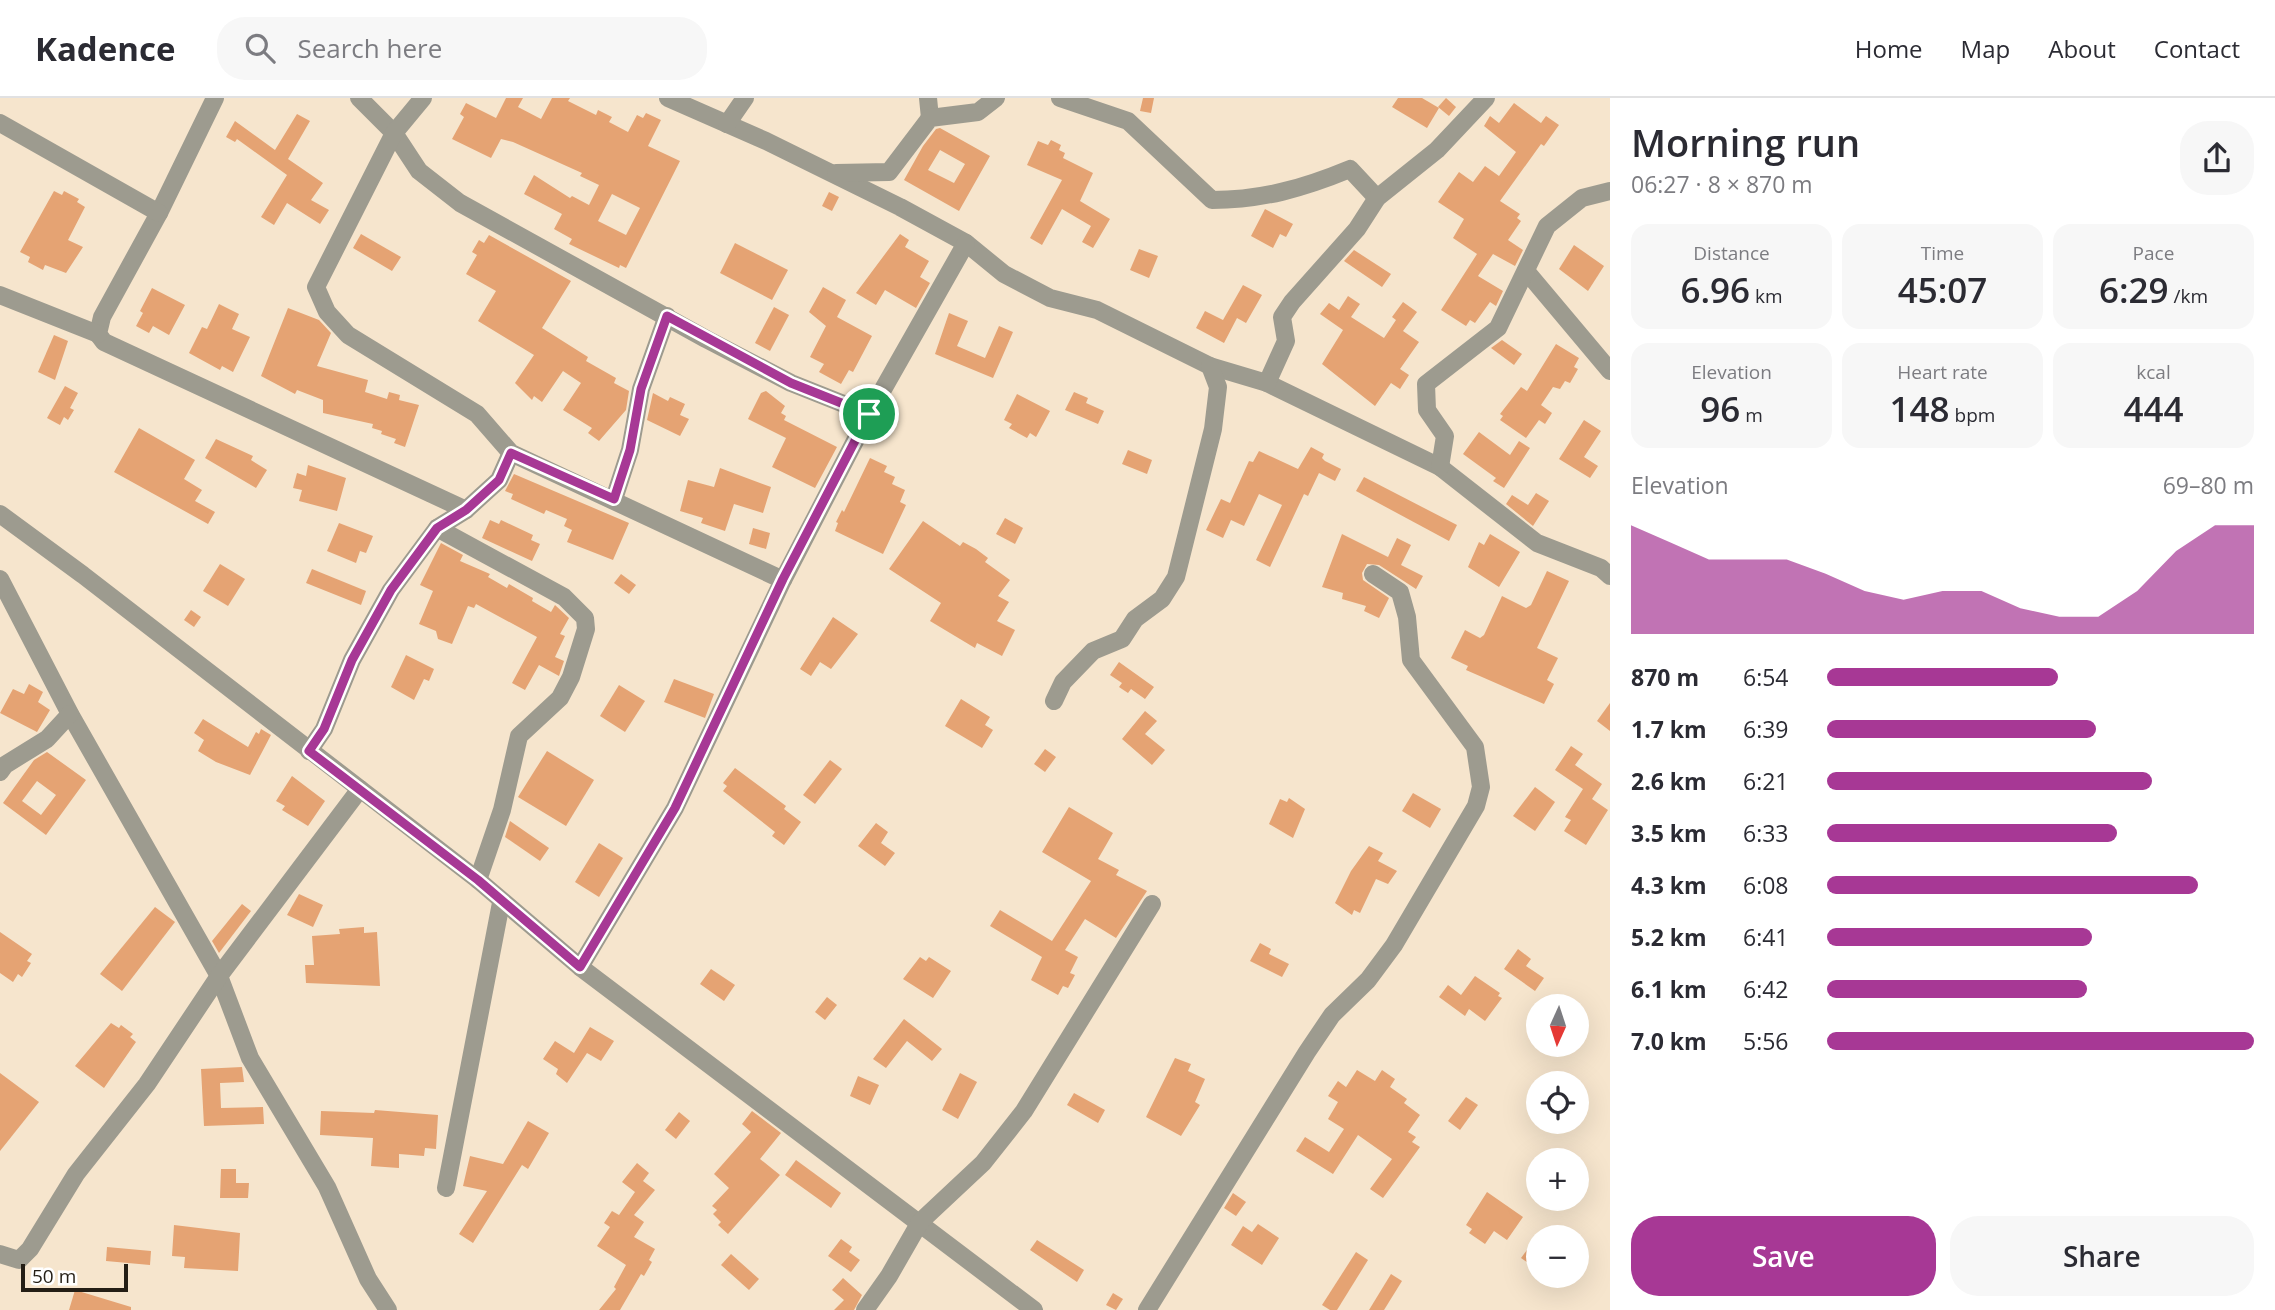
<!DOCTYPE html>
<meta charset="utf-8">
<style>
:root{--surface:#fff;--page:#f7f7f7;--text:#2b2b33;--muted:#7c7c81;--line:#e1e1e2;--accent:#a73895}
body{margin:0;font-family:"Open Sans",sans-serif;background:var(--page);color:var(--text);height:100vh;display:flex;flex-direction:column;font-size:26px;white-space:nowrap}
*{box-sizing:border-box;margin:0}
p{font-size:23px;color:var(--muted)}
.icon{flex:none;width:38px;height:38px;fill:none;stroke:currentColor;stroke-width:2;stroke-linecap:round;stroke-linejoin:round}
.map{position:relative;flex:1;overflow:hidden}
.side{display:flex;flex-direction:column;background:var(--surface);width:665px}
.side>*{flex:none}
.needle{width:46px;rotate:183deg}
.fabs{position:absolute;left:1526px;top:896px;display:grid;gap:14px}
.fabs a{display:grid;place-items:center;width:63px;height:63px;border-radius:50%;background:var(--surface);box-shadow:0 7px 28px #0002;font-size:35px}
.scale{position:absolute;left:21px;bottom:18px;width:107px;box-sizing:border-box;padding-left:7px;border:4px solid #241e15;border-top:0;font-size:19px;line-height:24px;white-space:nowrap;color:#241e15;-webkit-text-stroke:5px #fff;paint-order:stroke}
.pin{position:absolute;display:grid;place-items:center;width:60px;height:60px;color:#fff;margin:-30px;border:4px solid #fff;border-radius:50%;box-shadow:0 2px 7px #0007}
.round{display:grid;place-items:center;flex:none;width:74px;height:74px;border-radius:28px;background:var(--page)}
.headline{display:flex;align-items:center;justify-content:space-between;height:119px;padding:0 21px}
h1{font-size:38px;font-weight:600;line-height:52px}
.figures{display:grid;grid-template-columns:repeat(3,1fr);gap:10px;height:119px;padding:7px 21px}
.figures div{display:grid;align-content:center;border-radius:18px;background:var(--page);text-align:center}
.figures b{font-size:35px;font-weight:600}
.figures small{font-size:19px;font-weight:400}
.figures p{font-size:19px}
.chart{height:196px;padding:14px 21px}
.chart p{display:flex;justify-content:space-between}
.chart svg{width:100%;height:126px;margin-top:7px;fill:var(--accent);opacity:.7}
.action{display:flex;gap:14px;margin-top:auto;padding:14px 21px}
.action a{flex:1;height:80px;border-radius:28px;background:var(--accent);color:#fff;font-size:28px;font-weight:600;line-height:80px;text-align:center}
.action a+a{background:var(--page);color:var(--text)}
ul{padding:0 21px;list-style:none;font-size:23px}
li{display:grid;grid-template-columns:112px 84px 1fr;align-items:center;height:52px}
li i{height:18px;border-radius:9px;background:var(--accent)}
header{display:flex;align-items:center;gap:42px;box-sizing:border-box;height:98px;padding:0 35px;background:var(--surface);border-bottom:2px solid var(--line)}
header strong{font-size:33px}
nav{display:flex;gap:38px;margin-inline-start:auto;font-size:24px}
.search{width:490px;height:63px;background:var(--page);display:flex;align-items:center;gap:18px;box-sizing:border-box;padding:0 24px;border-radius:28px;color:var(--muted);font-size:26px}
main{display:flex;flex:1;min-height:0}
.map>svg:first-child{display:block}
.building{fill:#e5a373;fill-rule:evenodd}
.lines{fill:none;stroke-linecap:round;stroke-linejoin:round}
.minor{stroke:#9d9b8f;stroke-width:18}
.route-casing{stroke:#fff;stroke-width:14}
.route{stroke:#a73895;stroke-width:9}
</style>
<header>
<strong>Kadence</strong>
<div class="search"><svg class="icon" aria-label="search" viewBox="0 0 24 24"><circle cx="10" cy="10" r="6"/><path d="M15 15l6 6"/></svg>Search here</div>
<nav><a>Home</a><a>Map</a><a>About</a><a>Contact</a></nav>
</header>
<main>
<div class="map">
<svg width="1610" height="1212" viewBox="0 0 1610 1212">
<rect width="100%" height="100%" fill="#f6e5cd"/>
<!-- building -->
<g class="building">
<path d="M506,0h17l-5,9 23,12 11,-21h18l-2,3 28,14 2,-5 14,7 -3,5 19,10 9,-17 6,3 3,-5 15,7 -13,26 32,15 -54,107 -6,-3 -1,3 -50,-24 3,-5 -18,-10 8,-15 -38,-20 10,-19 36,23 2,-2 17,9 10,-20 -19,-9 2,-3 -69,-31 -12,-3 -10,19 -39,-19 12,-22 -4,-3 6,-11 30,15zM612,96l28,14 -14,27 -28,-14z"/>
<polygon points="1143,0 1154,0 1151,15 1140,13"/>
<polygon points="1398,0 1422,0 1439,10 1427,30 1392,9"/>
<polygon points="1446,0 1456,9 1449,18 1438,9"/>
<polygon points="1514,5 1541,25 1546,18 1559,27 1544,48 1541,46 1500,103 1520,116 1517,120 1521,123 1508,142 1523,152 1515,168 1493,156 1478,178 1503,193 1496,208 1490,204 1475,225 1470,222 1466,228 1441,212 1477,156 1453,140 1464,121 1438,104 1459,74 1473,84 1485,68 1499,78 1516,54 1484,28 1490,18 1499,25"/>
<polygon points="297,16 310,23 288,61 323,85 311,102 329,112 320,126 287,105 274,127 261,119 287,77 237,41 235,44 226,39 235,23 275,52"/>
<path d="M940,30l50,28 -31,55 -55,-31 19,-34 13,-17zM940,52l25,14 -11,19 -26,-13z"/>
<polygon points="1051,42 1061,47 1059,52 1065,55 1063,60 1093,75 1080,103 1110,121 1093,150 1082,144 1091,128 1062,111 1042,147 1030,140 1062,82 1027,67 1038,43 1048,47"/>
<polygon points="54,93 62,97 64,93 79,101 77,104 85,109 68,142 83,149 66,175 45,167 43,172 28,164 30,159 20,154"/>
<polygon points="829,94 839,99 832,113 822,108"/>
<polygon points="1265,111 1293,126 1286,139 1280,136 1273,150 1251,138"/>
<polygon points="361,136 401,159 392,173 353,150"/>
<polygon points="900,136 909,142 905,149 929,163 920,179 930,185 916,210 885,192 876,207 856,195"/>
<polygon points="489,137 571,183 542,230 588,259 586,263 616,280 614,285 629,293 626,312 599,343 588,335 592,330 563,312 581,285 563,273 542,304 534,298 532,302 515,285 534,257 478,223 496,193 466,176 477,157 472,154 479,142 484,145"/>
<polygon points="735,145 788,172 772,202 720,175"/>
<polygon points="1574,147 1604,168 1588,193 1559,171"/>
<polygon points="1139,151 1158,158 1149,180 1130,172"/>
<polygon points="1354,152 1391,176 1382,189 1344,163"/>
<polygon points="1243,187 1262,197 1246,225 1237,220 1224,245 1196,230 1205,213 1223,222"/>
<polygon points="823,189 846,202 837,219 872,238 853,274 849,272 841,286 819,274 824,266 810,259 826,228 809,214"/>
<polygon points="152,190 185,207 169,237 153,228 149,235 136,228 143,215 140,213"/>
<polygon points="1348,198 1360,206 1351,219 1384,240 1396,222 1392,219 1403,204 1417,214 1403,233 1419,244 1400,271 1409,277 1400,291 1391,285 1375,308 1322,266 1343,232 1320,216 1329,205 1339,212"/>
<polygon points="219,206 239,216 232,231 250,239 233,274 222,268 220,272 189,255 202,229 207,231"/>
<polygon points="774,209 789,217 770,253 755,245"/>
<polygon points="288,210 319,222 331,235 317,268 368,282 365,294 387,301 389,294 400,297 399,302 419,307 405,349 394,345 396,341 381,336 382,333 372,330 373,326 323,315 323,302 297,292 295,296 261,278"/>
<polygon points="949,215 968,223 957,248 985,260 999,228 1013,234 993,280 935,256"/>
<polygon points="54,237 68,243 55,282 38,274"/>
<polygon points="1502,242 1522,256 1514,267 1491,250"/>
<polygon points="1556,246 1579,260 1574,269 1578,271 1570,285 1565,283 1560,291 1553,289 1541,307 1552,315 1545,326 1539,322 1526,340 1500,322 1503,318 1500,316 1521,289 1527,293"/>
<polygon points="65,288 78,295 70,310 74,312 68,322 64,319 60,327 47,320"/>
<polygon points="766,293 785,308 781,315 786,318 784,322 837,349 815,390 772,369 786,340 748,321 761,295"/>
<polygon points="1074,294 1088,300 1086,305 1104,313 1098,326 1065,312"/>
<polygon points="653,295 668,303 670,299 685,306 680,317 689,321 680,338 647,322"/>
<polygon points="1017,296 1050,313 1036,339 1030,335 1027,340 1009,330 1012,326 1004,322"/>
<polygon points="1584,322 1601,333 1584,359 1598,368 1590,380 1559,361"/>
<polygon points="139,330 195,362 184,381 202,392 195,403 215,414 208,426 114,374"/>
<polygon points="1479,334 1510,357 1519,343 1530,350 1504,390 1493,383 1496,380 1463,356"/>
<polygon points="216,341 253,358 251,362 267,372 256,390 205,360"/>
<polygon points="1311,349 1324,356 1322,360 1325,363 1341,371 1335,383 1319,375 1308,398 1304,396 1270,469 1256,462 1282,407 1259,396 1244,428 1231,422 1223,440 1206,432 1221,401 1230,405 1249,363 1253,364 1259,353 1298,371"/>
<polygon points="1128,352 1152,362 1147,376 1122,366"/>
<polygon points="870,360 887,368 884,374 895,379 892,386 905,392 900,404 906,407 883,456 835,433 838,425 836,424 842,412 844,414"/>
<polygon points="308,367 346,380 337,413 299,403 302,392 293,390 297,375 306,378"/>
<polygon points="720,370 771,389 763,415 734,406 725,433 701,425 703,420 680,413 688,382 714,389"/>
<polygon points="514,376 629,425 613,462 567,444 572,432 564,428 567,421 546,412 544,416 511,401 513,396 505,393"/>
<polygon points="1364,379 1457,427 1449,443 1356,393"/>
<polygon points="1536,395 1549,403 1533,428 1506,406 1512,397 1528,407"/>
<polygon points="1005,420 1023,430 1015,446 996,436"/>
<polygon points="490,422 499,426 501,422 533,437 531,442 540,446 532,463 482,440"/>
<polygon points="923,423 960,448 963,444 976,451 988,460 985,464 1010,482 998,498 1009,504 997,523 1015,532 1002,558 977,545 975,550 930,523 941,505 889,471"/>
<polygon points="339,425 373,438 366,455 360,453 356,465 327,453"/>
<polygon points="753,430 770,435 766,451 749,446"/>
<polygon points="1342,436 1388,459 1397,440 1411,447 1401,467 1423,478 1416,491 1379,467 1367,466 1362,475 1363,482 1389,500 1379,520 1364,513 1366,508 1342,501 1343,495 1322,489"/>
<polygon points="1490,436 1520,454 1499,489 1468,469 1479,444 1484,447"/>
<polygon points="441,445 463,457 460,463 490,476 488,479 507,490 509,486 533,500 532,503 551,514 555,507 569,520 560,536 565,538 555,559 564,563 559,578 539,567 525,592 512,585 537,539 476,506 474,510 468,508 452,546 438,541 436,533 419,526 433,493 420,487"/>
<polygon points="220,466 245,481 228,508 203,493"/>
<polygon points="312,471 366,493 361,507 306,485"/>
<polygon points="1547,473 1569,483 1537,550 1558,560 1547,582 1554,586 1544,606 1466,572 1468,568 1451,560 1465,532 1480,540 1484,537 1502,498 1526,510 1531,507"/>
<polygon points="621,476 636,487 629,496 614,485"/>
<polygon points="191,512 201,519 194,529 184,522"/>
<polygon points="833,519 858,536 831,571 820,564 811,578 800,571"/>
<polygon points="406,557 434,571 429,583 424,581 414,602 391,589"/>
<polygon points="1119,564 1154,589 1145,601 1131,591 1128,595 1119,589 1122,585 1110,577"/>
<polygon points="674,581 714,596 705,620 664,604"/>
<polygon points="29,586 43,594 38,604 50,612 37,634 0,615 13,591 24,596"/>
<polygon points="619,587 645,603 625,634 600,618"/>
<polygon points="961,601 990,619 985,627 993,632 982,650 945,628"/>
<polygon points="1610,605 1610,633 1597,623"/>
<polygon points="1145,613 1157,623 1145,636 1165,652 1152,667 1122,641"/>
<polygon points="203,621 248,649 256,634 259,636 261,631 271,637 250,677 216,664 198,653 204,642 194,635"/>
<polygon points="1571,648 1583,656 1575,667 1602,686 1592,701 1608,712 1586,747 1564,733 1571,722 1565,719 1583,691 1555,672"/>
<polygon points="1045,651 1056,659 1045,674 1034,666"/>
<polygon points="547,653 594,682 566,728 518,699"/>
<path d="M47,654l39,28 -40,55 -43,-32 31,-43zM37,683l19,14 -15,20 -19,-14z"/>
<polygon points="830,662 842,671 815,706 803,697"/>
<polygon points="735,670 786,708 784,711 801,724 784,747 772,738 775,734 723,693 727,688 723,685"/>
<polygon points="292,678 325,703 308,728 282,712 285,708 276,703"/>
<polygon points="1535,689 1555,704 1535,733 1513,718"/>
<polygon points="1413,695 1441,711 1430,730 1402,713"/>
<polygon points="1289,700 1305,711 1293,740 1269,726 1280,701 1287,704"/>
<polygon points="1069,709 1113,735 1098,761 1119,772 1116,777 1147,793 1116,840 1085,821 1065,852 1078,859 1070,875 1075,877 1068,890 1063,888 1058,897 1031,882 1042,859 990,828 1000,812 1052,843 1091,783 1042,754"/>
<polygon points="510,723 549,750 540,763 505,739"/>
<polygon points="876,725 888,734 881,745 895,755 885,768 858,748"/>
<polygon points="599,745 623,760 599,799 575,784"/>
<polygon points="1369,748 1383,755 1378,763 1397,773 1388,786 1376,781 1360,815 1354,812 1352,817 1335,805 1351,773"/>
<polygon points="299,796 323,807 313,829 287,817"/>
<polygon points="242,806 251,813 219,855 212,843"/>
<polygon points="155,809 175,824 122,893 100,876"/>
<polygon points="364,829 364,835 377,834 380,888 306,885 305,867 314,867 312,838 340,836 339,831"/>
<polygon points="0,834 32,856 27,863 31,865 22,879 18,876 13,884 0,875"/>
<polygon points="1260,845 1271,851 1269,856 1289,866 1282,879 1250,863"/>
<polygon points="1518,851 1531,861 1526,868 1544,880 1535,893 1504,871"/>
<polygon points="920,859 926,863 929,859 951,873 933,900 903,881"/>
<polygon points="711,871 735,887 724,903 700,886"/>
<polygon points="1475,878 1500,895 1498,898 1502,900 1485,923 1469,911 1465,918 1439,899 1448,887 1461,897"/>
<polygon points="827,899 837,907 825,922 815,914"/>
<polygon points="904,921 942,951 932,963 907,943 886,970 873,961"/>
<polygon points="111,925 119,930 121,927 133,936 130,939 136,944 104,990 75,968"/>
<polygon points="590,929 614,943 601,963 587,955 567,985 556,976 558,971 543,961 555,943 574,955"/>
<polygon points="1175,960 1191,966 1188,973 1205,981 1195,1004 1200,1007 1181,1038 1146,1019"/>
<polygon points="242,969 244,984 220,985 221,1010 263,1009 264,1026 204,1028 201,971"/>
<polygon points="1357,972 1375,983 1382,972 1395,981 1390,989 1407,1001 1404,1005 1420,1017 1408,1034 1416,1039 1412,1044 1420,1049 1383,1100 1370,1091 1392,1061 1358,1037 1333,1076 1296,1053 1305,1039 1329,1054 1344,1031 1328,1021 1338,1004 1328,998 1338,983 1346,989"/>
<polygon points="0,975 39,1004 0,1053"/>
<polygon points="960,975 977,984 958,1021 942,1012"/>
<polygon points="858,978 879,987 870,1007 850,998"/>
<polygon points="1074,995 1105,1012 1098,1025 1067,1007"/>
<polygon points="1466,999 1478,1007 1460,1032 1448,1023"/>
<polygon points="375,1012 438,1017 436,1051 425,1050 424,1058 399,1056 399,1070 371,1068 373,1040 320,1037 321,1013 374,1015"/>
<polygon points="752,1013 781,1035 760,1061 780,1077 728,1136 718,1127 721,1124 713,1116 717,1112 712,1108 729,1090 714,1076 751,1034 742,1026"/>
<polygon points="679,1014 690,1023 676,1041 665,1032"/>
<polygon points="528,1023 549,1035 528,1071 522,1067 473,1145 459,1136 487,1093 463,1088 470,1058 503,1066"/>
<polygon points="796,1062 841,1095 831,1110 785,1077"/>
<polygon points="637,1065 649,1075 643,1083 655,1092 634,1117 644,1124 634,1139 655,1151 649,1162 652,1164 644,1178 641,1176 620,1212 599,1212 616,1191 614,1189 626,1167 597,1148 610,1129 604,1125 612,1113 619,1117 635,1094 622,1084"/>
<polygon points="221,1071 236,1071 236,1085 249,1085 248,1100 220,1100"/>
<polygon points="1487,1094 1523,1119 1507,1142 1494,1133 1485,1146 1469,1135 1472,1131 1466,1127"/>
<polygon points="1233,1095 1246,1104 1236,1118 1224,1110"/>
<polygon points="1258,1126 1279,1140 1262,1167 1231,1147 1243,1128 1252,1134"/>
<polygon points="174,1127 240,1135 238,1173 184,1170 185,1159 172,1158"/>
<polygon points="1538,1137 1538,1172 1521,1160"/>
<polygon points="841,1141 852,1149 849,1154 860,1162 851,1174 828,1158"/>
<polygon points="1037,1142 1084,1172 1077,1184 1030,1152"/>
<polygon points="107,1149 151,1153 150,1167 106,1163"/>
<polygon points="1356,1154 1368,1162 1337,1212 1330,1212 1322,1207"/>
<polygon points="731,1156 759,1181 749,1192 721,1167"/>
<polygon points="1391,1176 1402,1183 1384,1212 1369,1212"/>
<polygon points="843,1180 862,1197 854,1212 834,1212 844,1202 832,1192"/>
<polygon points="75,1192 131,1209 131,1212 69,1212"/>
<polygon points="1113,1195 1123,1201 1116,1212 1106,1207"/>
</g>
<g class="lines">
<!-- minor -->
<g class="minor">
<polyline points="215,0 159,115 102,219 98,236 104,244 466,412"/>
<polyline points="359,0 394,35 419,73 460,105 706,241 791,285 869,316"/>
<polyline points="423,0 394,35 316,189 327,214 348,237 477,316 511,355 783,482"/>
<polyline points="668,0 766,43 900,109 966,145 1004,176 1050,200 1097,212 1210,268 1267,285 1440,369 1537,445 1601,470 1610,478"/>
<polyline points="928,0 930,20"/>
<path d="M1060,0l68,23 84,79c50,0 92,-12 138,-31l27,29"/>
<polyline points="0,25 159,115"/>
<polyline points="727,26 745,0"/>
<polyline points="836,75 889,74 930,20 978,14 996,0"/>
<polyline points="1526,173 1610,273"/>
<polyline points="0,197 98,236"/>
<polyline points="1267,285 1286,243 1282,219 1292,204 1357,131 1377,100 1437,52 1486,0"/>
<polyline points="1440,369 1445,338 1427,312 1426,286 1498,230 1547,128 1582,100 1610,93"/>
<polyline points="614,401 630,352 641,291 667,218"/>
<polyline points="0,416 83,477 478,782 580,869 1034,1212"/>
<polyline points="437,430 564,499 585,520 586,531 571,579 560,600 519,638 502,712 478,782"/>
<polyline points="0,481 70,616 219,878 250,960 327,1089 368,1181 388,1212"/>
<polyline points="1054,603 1063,584 1093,553 1122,541 1135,521 1162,501 1176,479 1213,331 1218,289 1210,268"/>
<polyline points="309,653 324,631 352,562 391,492 437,430 466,412 499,382 511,355"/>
<polyline points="0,674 5,667 47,641 70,616"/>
<polyline points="580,869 675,710 783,482 869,316 966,145"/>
<polyline points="446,1090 501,805"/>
<polyline points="0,1156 19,1162 30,1151 76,1076 147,986 219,878 360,691"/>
<polyline points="865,1212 889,1178 920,1124 983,1065 1024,1013 1152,806"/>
<polyline points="1147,1212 1307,954 1332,917 1368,882 1394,847 1476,708 1481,689 1475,649 1411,562 1407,519 1400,494 1373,476"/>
</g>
</g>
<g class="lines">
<!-- route casing -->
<g class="route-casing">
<polygon id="route" points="667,218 791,285 869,316 783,481 675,710 580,869 478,782 309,653 324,631 352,562 391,492 437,430 466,412 499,382 511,355 614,401 630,352 641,291"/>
</g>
<!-- route -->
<use href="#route" class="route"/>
</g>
</svg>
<div class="fabs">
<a><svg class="needle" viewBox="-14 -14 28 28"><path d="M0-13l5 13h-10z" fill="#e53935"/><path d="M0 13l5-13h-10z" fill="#7c7c81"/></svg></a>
<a><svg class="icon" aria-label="locate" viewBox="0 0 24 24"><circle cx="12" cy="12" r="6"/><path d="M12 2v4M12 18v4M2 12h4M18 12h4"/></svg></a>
<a>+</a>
<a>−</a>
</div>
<div class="scale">50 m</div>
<div class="pin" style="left:869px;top:316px;background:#1e9e55"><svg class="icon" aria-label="arrive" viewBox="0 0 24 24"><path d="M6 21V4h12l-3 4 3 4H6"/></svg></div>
</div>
<section class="side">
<div class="headline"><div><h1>Morning run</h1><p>06:27 · 8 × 870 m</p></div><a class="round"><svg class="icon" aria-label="share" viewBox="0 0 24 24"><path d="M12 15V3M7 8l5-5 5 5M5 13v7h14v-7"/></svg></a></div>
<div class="figures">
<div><p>Distance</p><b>6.96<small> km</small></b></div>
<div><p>Time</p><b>45:07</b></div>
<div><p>Pace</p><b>6:29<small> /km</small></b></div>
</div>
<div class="figures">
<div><p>Elevation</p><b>96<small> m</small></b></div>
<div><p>Heart rate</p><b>148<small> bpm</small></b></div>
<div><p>kcal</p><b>444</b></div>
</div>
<div class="chart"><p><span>Elevation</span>69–80 m</p>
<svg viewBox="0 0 160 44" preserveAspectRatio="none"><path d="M0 44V6L10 12L20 18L30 18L40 18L50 23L60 29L70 32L80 29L90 29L100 35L110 38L120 38L130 29L140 15L150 6L160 6V44z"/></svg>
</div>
<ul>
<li><b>870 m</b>6:54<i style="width:54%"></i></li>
<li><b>1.7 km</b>6:39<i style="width:63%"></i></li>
<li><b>2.6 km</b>6:21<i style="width:76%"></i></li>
<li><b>3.5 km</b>6:33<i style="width:68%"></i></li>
<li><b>4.3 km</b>6:08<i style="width:87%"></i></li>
<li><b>5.2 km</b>6:41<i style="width:62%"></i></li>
<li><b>6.1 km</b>6:42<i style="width:61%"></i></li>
<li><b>7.0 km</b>5:56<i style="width:100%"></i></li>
</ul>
<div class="action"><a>Save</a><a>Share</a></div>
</section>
</main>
